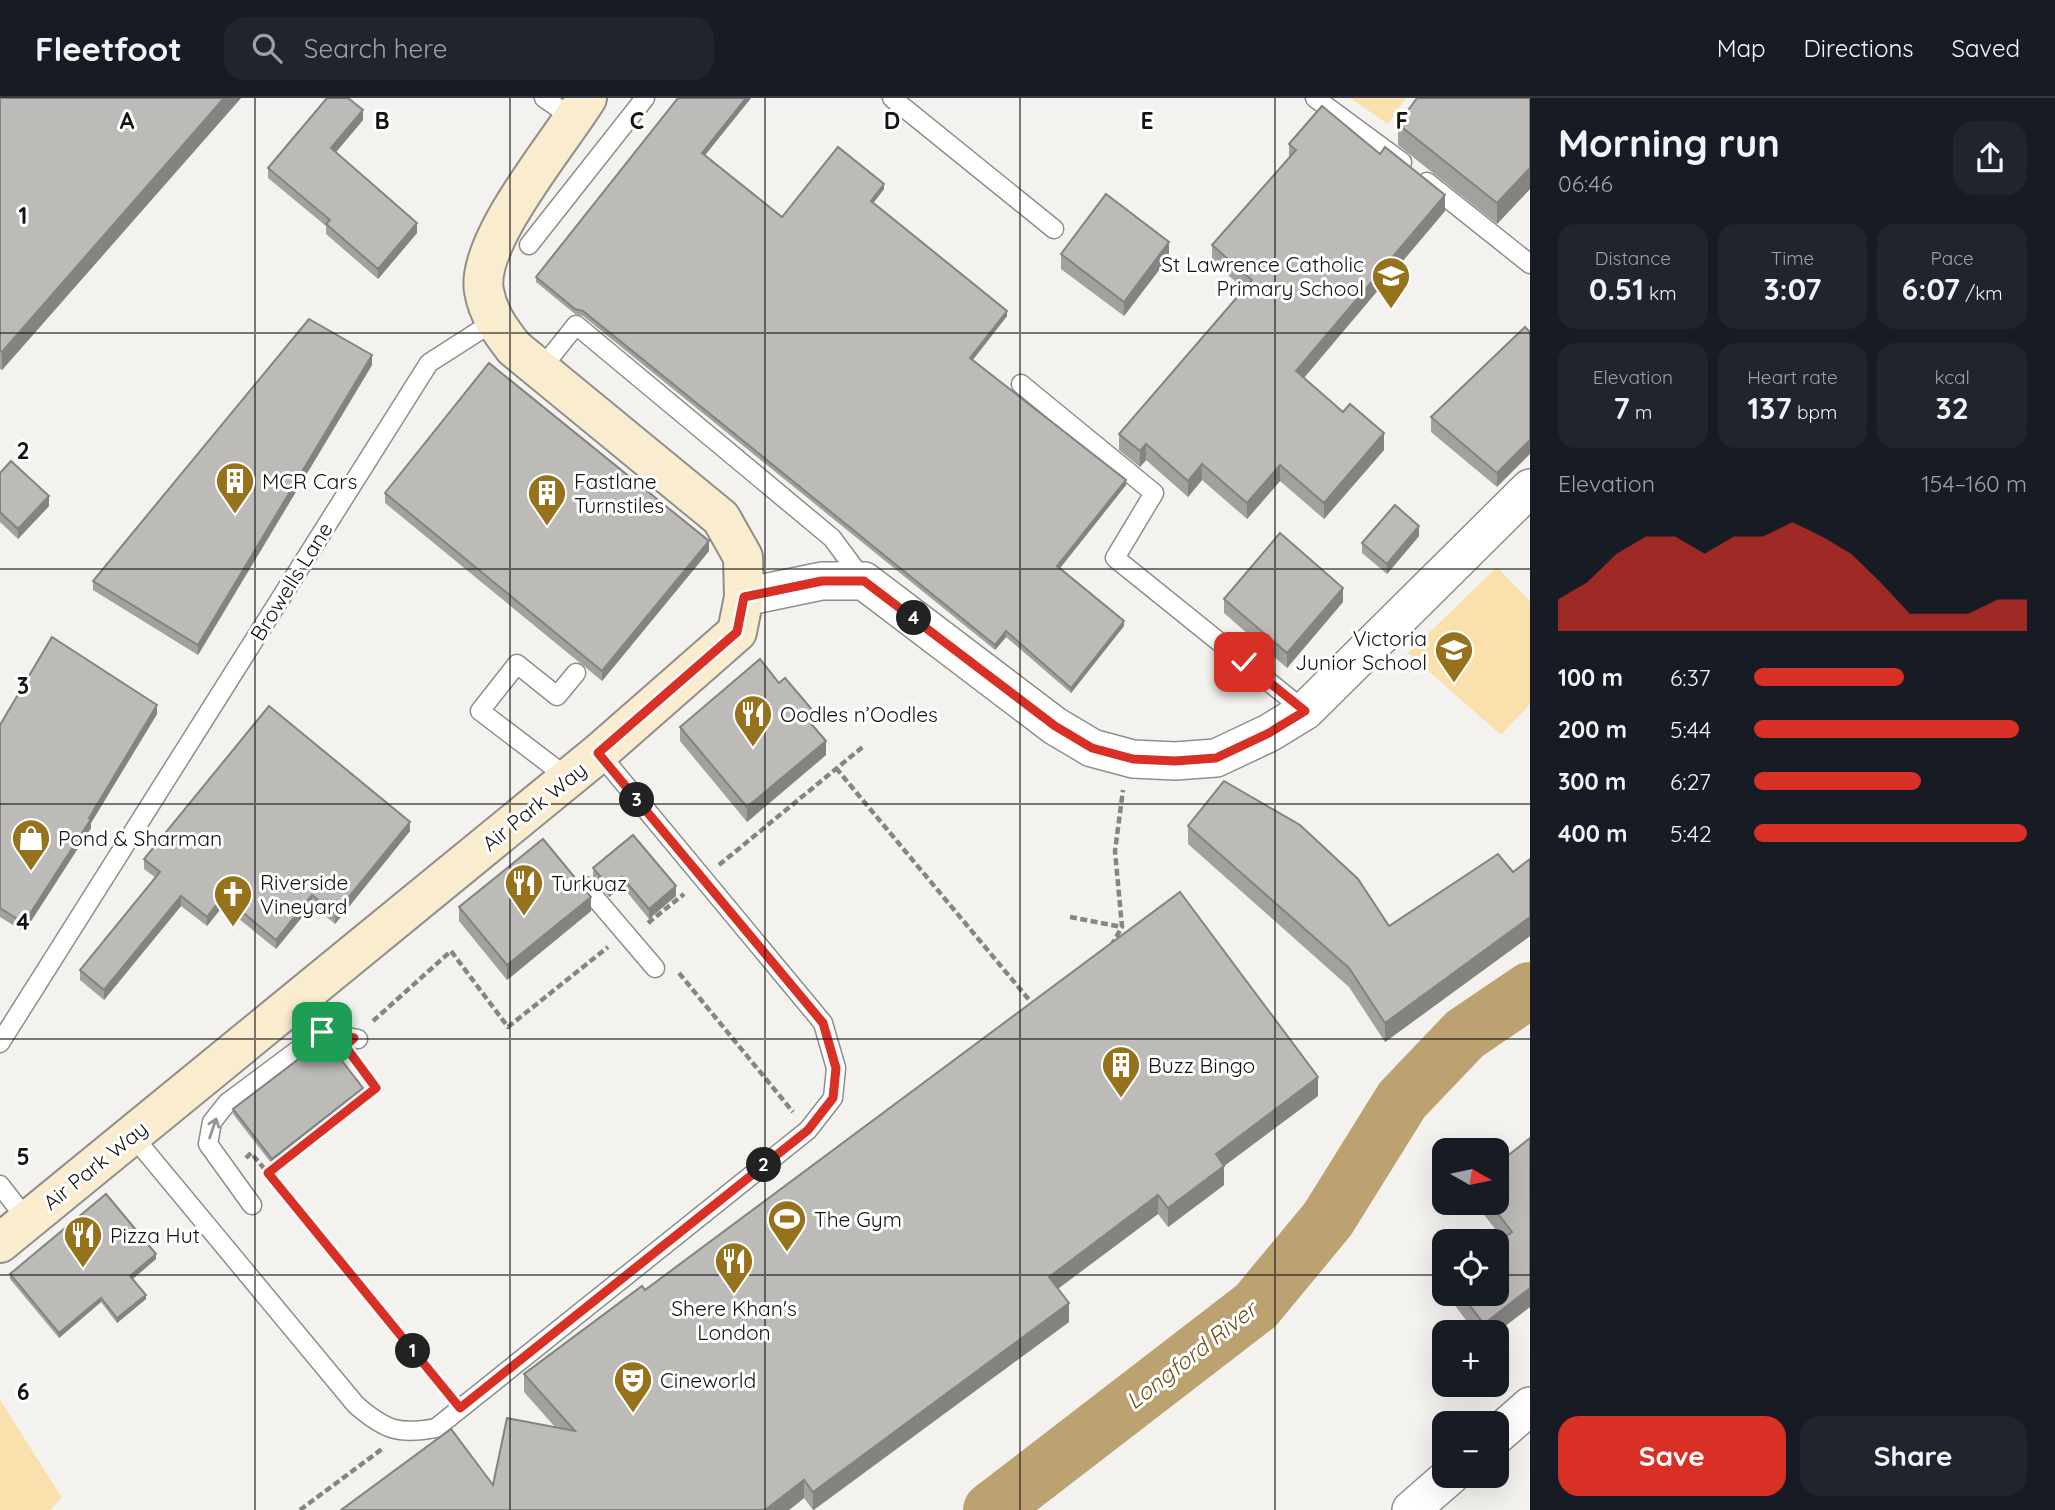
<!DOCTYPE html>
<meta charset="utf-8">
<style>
:root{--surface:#171b24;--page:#20242c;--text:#f1f3f6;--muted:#9ea1a6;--line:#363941;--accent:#d93025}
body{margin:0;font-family:Quicksand,sans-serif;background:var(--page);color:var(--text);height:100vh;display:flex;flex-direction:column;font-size:26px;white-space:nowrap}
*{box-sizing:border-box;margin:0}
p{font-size:23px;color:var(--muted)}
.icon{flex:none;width:38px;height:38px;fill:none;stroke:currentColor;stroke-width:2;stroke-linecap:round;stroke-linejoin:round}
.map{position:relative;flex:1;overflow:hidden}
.drawer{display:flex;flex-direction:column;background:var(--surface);width:525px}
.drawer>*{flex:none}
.needle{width:46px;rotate:99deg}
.tools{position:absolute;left:1432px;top:1040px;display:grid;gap:14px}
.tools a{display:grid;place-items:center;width:77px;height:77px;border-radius:14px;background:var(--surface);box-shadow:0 7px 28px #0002;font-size:35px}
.pin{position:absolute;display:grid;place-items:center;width:60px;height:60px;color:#fff;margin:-30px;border-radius:14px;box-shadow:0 4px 10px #0006}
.km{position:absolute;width:35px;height:35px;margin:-18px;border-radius:50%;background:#222;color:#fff;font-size:19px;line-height:35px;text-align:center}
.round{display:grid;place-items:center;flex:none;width:74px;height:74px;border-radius:21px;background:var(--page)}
.summary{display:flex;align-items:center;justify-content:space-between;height:119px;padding:0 28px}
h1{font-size:38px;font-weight:700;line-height:52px}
.stats{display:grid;grid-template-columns:repeat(3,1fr);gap:10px;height:119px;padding:7px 28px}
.stats div{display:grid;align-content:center;border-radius:18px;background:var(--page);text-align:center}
.stats b{font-size:30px;font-weight:700}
.stats small{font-size:19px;font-weight:400}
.stats p{font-size:19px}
.chart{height:196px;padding:14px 28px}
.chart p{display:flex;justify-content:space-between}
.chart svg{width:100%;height:126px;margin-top:7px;fill:var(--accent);opacity:.7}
.primary-button{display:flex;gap:14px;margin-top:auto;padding:14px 28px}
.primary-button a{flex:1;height:80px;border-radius:21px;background:var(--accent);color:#fff;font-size:28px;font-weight:700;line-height:80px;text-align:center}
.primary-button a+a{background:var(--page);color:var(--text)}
ul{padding:0 28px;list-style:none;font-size:23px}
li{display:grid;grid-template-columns:112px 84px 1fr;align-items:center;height:52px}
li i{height:18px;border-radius:9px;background:var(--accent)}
header{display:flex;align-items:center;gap:42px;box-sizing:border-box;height:98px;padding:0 35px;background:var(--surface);border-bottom:2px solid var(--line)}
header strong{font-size:33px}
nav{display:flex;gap:38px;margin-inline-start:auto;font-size:24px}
.search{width:490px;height:63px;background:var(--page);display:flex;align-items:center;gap:18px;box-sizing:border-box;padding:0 24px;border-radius:21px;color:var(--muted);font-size:26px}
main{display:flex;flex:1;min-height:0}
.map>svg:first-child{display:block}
.green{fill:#fae0ad}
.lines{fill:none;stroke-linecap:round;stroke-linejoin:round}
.river{stroke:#bca270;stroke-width:56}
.lane-casing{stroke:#908e8a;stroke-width:21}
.street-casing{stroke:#908e8a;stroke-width:40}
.secondary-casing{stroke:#908e8a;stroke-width:42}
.path{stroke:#878583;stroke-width:4.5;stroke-dasharray:7 3.5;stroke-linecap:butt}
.lane{stroke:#fff;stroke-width:18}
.street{stroke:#fff;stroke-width:37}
.secondary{stroke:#f9eccf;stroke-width:38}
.wall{fill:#a3a19d}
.shaded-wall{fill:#848380}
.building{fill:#bdbbb7;stroke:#848380;stroke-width:2}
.oneway{stroke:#959594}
.route-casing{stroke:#fff;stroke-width:14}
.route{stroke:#d93025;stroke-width:9}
.grid{fill:none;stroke:#141312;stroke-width:2;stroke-opacity:0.55}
.labels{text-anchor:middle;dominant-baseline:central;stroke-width:6;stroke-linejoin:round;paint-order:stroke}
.poi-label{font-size:21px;fill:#141312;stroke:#fff;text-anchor:start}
.street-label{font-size:21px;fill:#141312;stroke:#fff}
.water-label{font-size:23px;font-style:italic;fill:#6b5114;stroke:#fff}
.grid-label{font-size:23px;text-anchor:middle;font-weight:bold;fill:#141312;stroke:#fff;stroke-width:6;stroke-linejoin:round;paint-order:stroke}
</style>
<header>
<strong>Fleetfoot</strong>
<div class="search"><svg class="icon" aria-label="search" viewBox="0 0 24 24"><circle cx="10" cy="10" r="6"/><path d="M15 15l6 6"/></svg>Search here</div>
<nav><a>Map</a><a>Directions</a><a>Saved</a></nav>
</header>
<main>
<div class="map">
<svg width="1530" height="1412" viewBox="0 0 1530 1412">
<rect width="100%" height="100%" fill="#f4f2ee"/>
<!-- green -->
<g class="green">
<polygon points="1350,0 1406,0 1388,26"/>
<polygon points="1497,469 1530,503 1530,606 1501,637 1408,555"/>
<polygon points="0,1302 62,1400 50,1412 0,1412"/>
</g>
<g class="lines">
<!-- river -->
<polyline class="river" points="991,1412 1256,1208 1328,1121 1402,1002 1465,936 1530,892"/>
<!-- lane casing -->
<g class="lane-casing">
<g id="lane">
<polyline points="544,0 574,21"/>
<polyline points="892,0 1054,131"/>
<polyline points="1315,0 1402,64"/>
<polyline points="1427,84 1530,166"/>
<polyline points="529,147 645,0"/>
<polyline points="541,271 576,227 832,440 864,483"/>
<polyline points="1021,286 1154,395 1115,460 1305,613"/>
<polyline points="568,680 480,613 517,566 557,598 576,575"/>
<polyline points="585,788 655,870"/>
<polyline points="0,945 429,265 493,224"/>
<path d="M132,1037l224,270c29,25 42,30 80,23l372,-298 25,-32 3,-30 -13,-45 -224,-270"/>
<polyline points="0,1087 27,1122"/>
<polyline points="252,1107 208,1046 212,1024 227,1005 322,934 358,941"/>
</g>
</g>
<!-- street casing -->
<g class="street-casing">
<g id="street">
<polyline points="744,499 822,483 864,483 1055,628 1092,650 1133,661 1175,663 1216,660 1269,635 1305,613 1530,390"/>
<polyline points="1496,1338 1530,1308"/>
<polyline points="1411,1412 1451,1377"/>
</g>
</g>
<!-- secondary casing -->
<g class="secondary-casing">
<path id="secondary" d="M0,1145l599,-490 138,-121 7,-35 -1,-40 -22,-39 -207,-170c-14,-18 -26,-34 -30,-57 -9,-49 76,-149 103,-193"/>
</g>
<!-- path -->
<g class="path">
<polyline points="836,670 1035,909"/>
<polyline points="719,767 865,647"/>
<polyline points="1070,819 1122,829"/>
<polyline points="648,825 684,796"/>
<polyline points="1111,848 1122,829 1115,753 1123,692"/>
<polyline points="679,875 793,1014"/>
<polyline points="373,923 451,853 508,929 608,849"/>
<polyline points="246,1060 251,1055 268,1075 376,990 356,964"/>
<polyline points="268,1075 446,1294"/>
<polyline points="300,1412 382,1351"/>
</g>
<!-- lane -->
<use href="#lane" class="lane"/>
<!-- street -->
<use href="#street" class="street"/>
<!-- secondary -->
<use href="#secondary" class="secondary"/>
</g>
<!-- wall -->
<g class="wall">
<polygon points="0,0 241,0 2,272 0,271"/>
<polygon points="678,0 751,0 705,57 782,119 884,91 873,105 1007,218 973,262 1126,387 1060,470 1124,528 1071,595 1006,539 995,552 583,218 575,216 536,184 536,179"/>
<polygon points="1530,0 1530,91 1497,126 1398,47 1398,26"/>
<polygon points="363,22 336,54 417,135 378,181 326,136 326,128 268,80 268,70"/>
<polygon points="1289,46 1445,113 1304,280 1384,352 1324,421 1280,383 1247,421 1202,382 1188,399 1146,362 1140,369 1119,352 1119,336 1244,191 1212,163 1212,147 1289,60"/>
<polygon points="1061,156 1169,159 1124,218 1061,171"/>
<polygon points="1530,234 1497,389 1431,334 1431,319"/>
<polygon points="372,267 198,557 93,492 93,483"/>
<polygon points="0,375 49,408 18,441 0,424"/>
<polygon points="385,395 709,453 602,583 385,405"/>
<polygon points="1419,438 1387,476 1362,455 1362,445"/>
<polygon points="1224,501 1343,504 1287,570 1224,515"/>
<polygon points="157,616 91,725 91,730 24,834 0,819 0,627"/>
<polygon points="680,629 814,629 826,657 747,724 680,643"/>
<polygon points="1188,728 1389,828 1513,774 1530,761 1530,838 1385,944 1349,889 1188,746"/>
<polygon points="410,733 335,826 312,807 276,851 223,808 207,828 181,808 104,902 80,882 80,872 156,780 144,771 144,761"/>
<polygon points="633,737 676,798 649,821 622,788 609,799 593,780 593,770"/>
<polygon points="459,809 591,813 507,882 459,823"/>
<polygon points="363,995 272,1066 233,1016 233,1011"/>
<polygon points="1318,998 1224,1068 1224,1087 1168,1129 1158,1116 1058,1191 1069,1224 814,1412 813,1412 804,1400 789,1412 341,1412 493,1387 555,1329 524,1294 524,1276 645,1192"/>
<polygon points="1530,1040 1530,1209 1496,1235 1496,1234 1475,1234 1450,1201 1450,1195 1496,1195 1503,1141 1474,1104 1496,1104"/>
<polygon points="156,1161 133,1181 146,1201 117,1225 101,1204 59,1240 10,1181 10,1176"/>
</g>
<!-- shaded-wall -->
<g class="shaded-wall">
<polygon points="224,0 241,0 2,272 2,254"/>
<polygon points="746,0 751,0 702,61 702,55"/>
<polygon points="363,12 363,22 331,60 331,50"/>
<polygon points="1530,70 1530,91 1497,126 1497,105"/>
<polygon points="884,86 884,91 871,108 871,103"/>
<polygon points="1445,97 1445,113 1296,289 1296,273"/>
<polygon points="417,125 417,135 378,181 378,171"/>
<polygon points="1169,144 1169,159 1124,218 1124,204"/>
<polygon points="1007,213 1007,218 970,265 970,260"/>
<polygon points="372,257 372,267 198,557 198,547"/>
<polygon points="1384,335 1384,352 1324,421 1324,405"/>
<polygon points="1530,342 1530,356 1497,389 1497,375"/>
<polygon points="1146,346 1146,362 1140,369 1140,353"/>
<polygon points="1202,366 1202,382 1188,399 1188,383"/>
<polygon points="1280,367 1280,383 1247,421 1247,405"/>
<polygon points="1126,382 1126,387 1057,474 1057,468"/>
<polygon points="49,398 49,408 18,441 18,431"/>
<polygon points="1419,428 1419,438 1387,476 1387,466"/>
<polygon points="709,443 709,453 602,583 602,573"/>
<polygon points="1343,490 1343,504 1287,570 1287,555"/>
<polygon points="1124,523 1124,528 1071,595 1071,590"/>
<polygon points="1006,533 1006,539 995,552 995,547"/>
<polygon points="157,607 157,616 91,725 91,730 24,834 24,825"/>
<polygon points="814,614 814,629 807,621"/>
<polygon points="826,643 826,657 747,724 747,709"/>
<polygon points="410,724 410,733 335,826 335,816"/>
<polygon points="622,779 622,788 609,799 609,789"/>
<polygon points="676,788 676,798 649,821 649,811"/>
<polygon points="312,797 312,807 276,851 276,842"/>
<polygon points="181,798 181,808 104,902 104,892"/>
<polygon points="223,798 223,808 207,828 207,819"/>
<polygon points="591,799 591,813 507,882 507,867"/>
<polygon points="1530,819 1530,838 1385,944 1385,925"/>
<polygon points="1318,979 1318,998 1224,1068 1224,1087 1168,1129 1168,1110 1216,1056"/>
<polygon points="363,990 363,995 272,1066 272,1061"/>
<polygon points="1158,1097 1158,1116 1049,1197 1049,1179"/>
<polygon points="156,1156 156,1161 130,1183 130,1178"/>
<polygon points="1530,1190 1530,1209 1496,1235 1496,1234 1484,1234 1484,1226"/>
<polygon points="146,1197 146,1201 117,1225 117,1220"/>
<polygon points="101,1200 101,1204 59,1240 59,1235"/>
<polygon points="1069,1205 1069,1224 813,1412 813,1394"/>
<polygon points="804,1382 804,1400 789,1412 765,1412"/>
</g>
<!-- building -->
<g class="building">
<polygon points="0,0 224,0 2,254 0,252"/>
<polygon points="327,0 348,0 363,12 331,50 417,125 378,171 326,126 330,122 268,70"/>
<polygon points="678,0 746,0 702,55 782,119 838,49 884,86 871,103 1007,213 970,260 1126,382 1057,468 1124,523 1071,590 1006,533 995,547 583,213 575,211 536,179"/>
<polygon points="1417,0 1530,0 1530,70 1497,105 1398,26"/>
<polygon points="1322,8 1380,56 1385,49 1445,97 1296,273 1343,314 1350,306 1384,335 1324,405 1280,367 1247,405 1202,366 1188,383 1146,346 1140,353 1119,336 1252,182 1212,147 1296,52 1289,46"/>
<polygon points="1106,96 1169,144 1124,204 1061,156"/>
<polygon points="309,221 372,257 198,547 93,483"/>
<polygon points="1525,229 1530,234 1530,342 1497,375 1431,319"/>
<polygon points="489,265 709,443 602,573 385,395"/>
<polygon points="11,363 49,398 18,431 0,414 0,375"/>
<polygon points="1395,407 1419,428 1387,466 1362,445"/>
<polygon points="1280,435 1343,490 1287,555 1224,501"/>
<polygon points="52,539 157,607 89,720 91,721 24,825 0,810 0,627"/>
<polygon points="760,561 779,585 785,580 814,614 807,621 826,643 747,709 680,629"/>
<polygon points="269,608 410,724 335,816 312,797 276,842 223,798 207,819 181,798 104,892 80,872 160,774 144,761"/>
<polygon points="1224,683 1300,727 1358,781 1389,828 1498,756 1513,774 1530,761 1530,819 1385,925 1349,870 1188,728"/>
<polygon points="633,737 676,788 649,811 622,779 609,789 593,770"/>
<polygon points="543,741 591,799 507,867 459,809"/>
<polygon points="1180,794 1318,979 1216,1056 1224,1068 1168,1110 1158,1097 1049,1179 1069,1205 813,1394 804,1382 765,1412 341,1412 451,1331 493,1387 507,1320 575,1333 524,1276 642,1188 645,1192"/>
<polygon points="325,941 363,990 272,1061 233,1011"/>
<polygon points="1530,1040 1530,1190 1484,1226 1460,1195 1496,1195 1496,1146 1512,1134 1489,1104 1496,1104 1496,1067"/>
<polygon points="106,1096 156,1156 130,1178 146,1197 117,1220 101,1200 59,1235 10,1176"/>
</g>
<!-- one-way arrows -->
<defs><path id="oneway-shaft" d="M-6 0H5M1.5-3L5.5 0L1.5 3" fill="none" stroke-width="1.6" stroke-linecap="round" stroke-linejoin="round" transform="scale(1.75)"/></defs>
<use class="oneway" href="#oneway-shaft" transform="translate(213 1030) rotate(-71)"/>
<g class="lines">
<!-- route casing -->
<g class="route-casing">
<polyline id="route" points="322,934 354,940 345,948 376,990 268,1075 460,1310 808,1032 833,1000 836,970 823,925 598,655 737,534 744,499 822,483 864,483 1055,628 1092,650 1133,661 1175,663 1216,660 1269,635 1305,613 1244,564"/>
</g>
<!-- route -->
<use href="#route" class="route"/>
</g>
<!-- grid -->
<path class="grid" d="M255,0v1412M510,0v1412M765,0v1412M1020,0v1412M1275,0v1412M0,235h1530M0,471h1530M0,706h1530M0,941h1530M0,1177h1444M1496,1177h34"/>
<!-- icons -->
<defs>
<g id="school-pin" transform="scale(2.0125)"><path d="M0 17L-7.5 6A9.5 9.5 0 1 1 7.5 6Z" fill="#97721c" stroke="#fff"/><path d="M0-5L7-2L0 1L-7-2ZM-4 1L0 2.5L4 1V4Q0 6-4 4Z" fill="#fff"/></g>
<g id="building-pin" transform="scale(2.0125)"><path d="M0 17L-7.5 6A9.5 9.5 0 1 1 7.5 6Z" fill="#97721c" stroke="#fff"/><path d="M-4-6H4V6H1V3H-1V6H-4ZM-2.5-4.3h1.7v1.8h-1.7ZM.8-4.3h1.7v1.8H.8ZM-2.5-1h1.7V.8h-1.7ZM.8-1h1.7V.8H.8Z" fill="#fff"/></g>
<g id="restaurant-pin" transform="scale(2.0125)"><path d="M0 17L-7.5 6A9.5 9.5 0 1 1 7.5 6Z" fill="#97721c" stroke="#fff"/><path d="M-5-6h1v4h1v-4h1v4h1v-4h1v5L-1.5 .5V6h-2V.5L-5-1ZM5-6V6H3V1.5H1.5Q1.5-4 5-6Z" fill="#fff"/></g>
<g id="shop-pin" transform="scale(2.0125)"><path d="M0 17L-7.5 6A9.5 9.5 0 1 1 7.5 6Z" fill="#97721c" stroke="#fff"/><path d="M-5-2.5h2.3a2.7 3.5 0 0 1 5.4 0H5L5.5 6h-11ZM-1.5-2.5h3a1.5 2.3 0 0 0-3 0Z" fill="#fff"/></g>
<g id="church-pin" transform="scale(2.0125)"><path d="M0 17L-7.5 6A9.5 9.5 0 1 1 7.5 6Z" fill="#97721c" stroke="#fff"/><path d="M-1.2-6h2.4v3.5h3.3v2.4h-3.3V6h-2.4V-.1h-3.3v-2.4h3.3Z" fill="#fff"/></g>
<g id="stadium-pin" transform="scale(2.0125)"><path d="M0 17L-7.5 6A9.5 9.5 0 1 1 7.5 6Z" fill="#97721c" stroke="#fff"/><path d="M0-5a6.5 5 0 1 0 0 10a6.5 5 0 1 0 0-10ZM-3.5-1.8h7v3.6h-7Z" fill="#fff"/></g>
<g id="theatre-pin" transform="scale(2.0125)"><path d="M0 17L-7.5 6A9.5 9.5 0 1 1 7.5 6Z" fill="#97721c" stroke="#fff"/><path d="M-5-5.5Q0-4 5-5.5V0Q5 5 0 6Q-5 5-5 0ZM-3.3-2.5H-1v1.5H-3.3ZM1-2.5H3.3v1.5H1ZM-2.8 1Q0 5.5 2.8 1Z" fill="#fff"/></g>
</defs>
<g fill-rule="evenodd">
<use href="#school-pin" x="1391" y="178"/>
<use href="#building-pin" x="235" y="383"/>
<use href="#building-pin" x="547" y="395"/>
<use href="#school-pin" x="1454" y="552"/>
<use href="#restaurant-pin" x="753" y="616"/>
<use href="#shop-pin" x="31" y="740"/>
<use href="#restaurant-pin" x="524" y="785"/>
<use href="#church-pin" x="233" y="796"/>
<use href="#building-pin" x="1121" y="967"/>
<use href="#stadium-pin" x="787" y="1121"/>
<use href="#restaurant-pin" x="83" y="1137"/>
<use href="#restaurant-pin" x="734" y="1163"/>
<use href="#theatre-pin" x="633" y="1282"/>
</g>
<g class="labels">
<!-- poi labels -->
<g class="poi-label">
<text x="1364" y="166" text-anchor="end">St Lawrence Catholic<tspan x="1364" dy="24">Primary School</tspan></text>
<text x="262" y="383">MCR Cars</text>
<text x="574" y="383">Fastlane<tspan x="574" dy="24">Turnstiles</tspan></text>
<text x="1427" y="540" text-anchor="end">Victoria<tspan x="1427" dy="24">Junior School</tspan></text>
<text x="780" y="616">Oodles n’Oodles</text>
<text x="58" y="740">Pond &amp; Sharman</text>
<text x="260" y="784">Riverside<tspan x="260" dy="24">Vineyard</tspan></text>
<text x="551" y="785">Turkuaz</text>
<text x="1148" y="967">Buzz Bingo</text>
<text x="814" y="1121">The Gym</text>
<text x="110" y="1137">Pizza Hut</text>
<text x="734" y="1210" text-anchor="middle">Shere Khan's<tspan x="734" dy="24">London</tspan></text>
<text x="660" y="1282">Cineworld</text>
</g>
<!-- street labels -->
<g class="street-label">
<text transform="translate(291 483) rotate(-58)">Browells Lane</text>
<text transform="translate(534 708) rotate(-39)">Air Park Way</text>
<text transform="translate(95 1067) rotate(-39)">Air Park Way</text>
</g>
<!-- water labels -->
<g class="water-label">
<text transform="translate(1191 1257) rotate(-38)">Longford River</text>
</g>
</g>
<g class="grid-label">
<text x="127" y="31">A</text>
<text x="382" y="31">B</text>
<text x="637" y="31">C</text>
<text x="892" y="31">D</text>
<text x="1147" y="31">E</text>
<text x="1402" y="31">F</text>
<text x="23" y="126">1</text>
<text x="23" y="361">2</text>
<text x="23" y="596">3</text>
<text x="23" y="832">4</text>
<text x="23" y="1067">5</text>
<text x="23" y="1302">6</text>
</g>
</svg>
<div class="tools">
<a><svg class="needle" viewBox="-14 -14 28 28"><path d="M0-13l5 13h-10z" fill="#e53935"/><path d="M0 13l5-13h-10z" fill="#9ea1a6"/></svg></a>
<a><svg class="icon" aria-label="locate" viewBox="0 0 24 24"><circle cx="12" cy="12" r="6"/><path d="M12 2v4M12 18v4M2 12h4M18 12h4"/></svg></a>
<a>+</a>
<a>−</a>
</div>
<div class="pin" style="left:322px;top:934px;background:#1e9e55"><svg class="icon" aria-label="arrive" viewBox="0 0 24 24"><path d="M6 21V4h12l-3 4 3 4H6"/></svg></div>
<div class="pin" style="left:1244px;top:564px;background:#d93025"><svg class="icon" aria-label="check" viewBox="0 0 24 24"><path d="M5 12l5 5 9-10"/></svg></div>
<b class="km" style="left:413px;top:1253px">1</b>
<b class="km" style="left:764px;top:1067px">2</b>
<b class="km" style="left:637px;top:702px">3</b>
<b class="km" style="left:914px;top:520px">4</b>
</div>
<section class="drawer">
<div class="summary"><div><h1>Morning run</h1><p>06:46</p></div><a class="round"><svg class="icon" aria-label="share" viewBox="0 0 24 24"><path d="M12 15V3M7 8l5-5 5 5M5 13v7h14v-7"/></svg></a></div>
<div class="stats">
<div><p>Distance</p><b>0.51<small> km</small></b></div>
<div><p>Time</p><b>3:07</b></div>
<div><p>Pace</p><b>6:07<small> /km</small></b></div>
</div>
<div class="stats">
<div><p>Elevation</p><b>7<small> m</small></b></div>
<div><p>Heart rate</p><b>137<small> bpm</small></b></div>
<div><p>kcal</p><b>32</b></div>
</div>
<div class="chart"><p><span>Elevation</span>154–160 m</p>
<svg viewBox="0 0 160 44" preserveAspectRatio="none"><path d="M0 44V33L10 27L20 17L30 11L40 11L50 17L60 11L70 11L80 6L90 11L100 17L110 27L120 38L130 38L140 38L150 33L160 33V44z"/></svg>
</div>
<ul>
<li><b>100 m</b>6:37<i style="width:55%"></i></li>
<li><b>200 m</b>5:44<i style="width:97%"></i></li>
<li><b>300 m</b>6:27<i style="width:61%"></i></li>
<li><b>400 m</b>5:42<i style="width:100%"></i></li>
</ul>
<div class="primary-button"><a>Save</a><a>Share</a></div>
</section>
</main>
